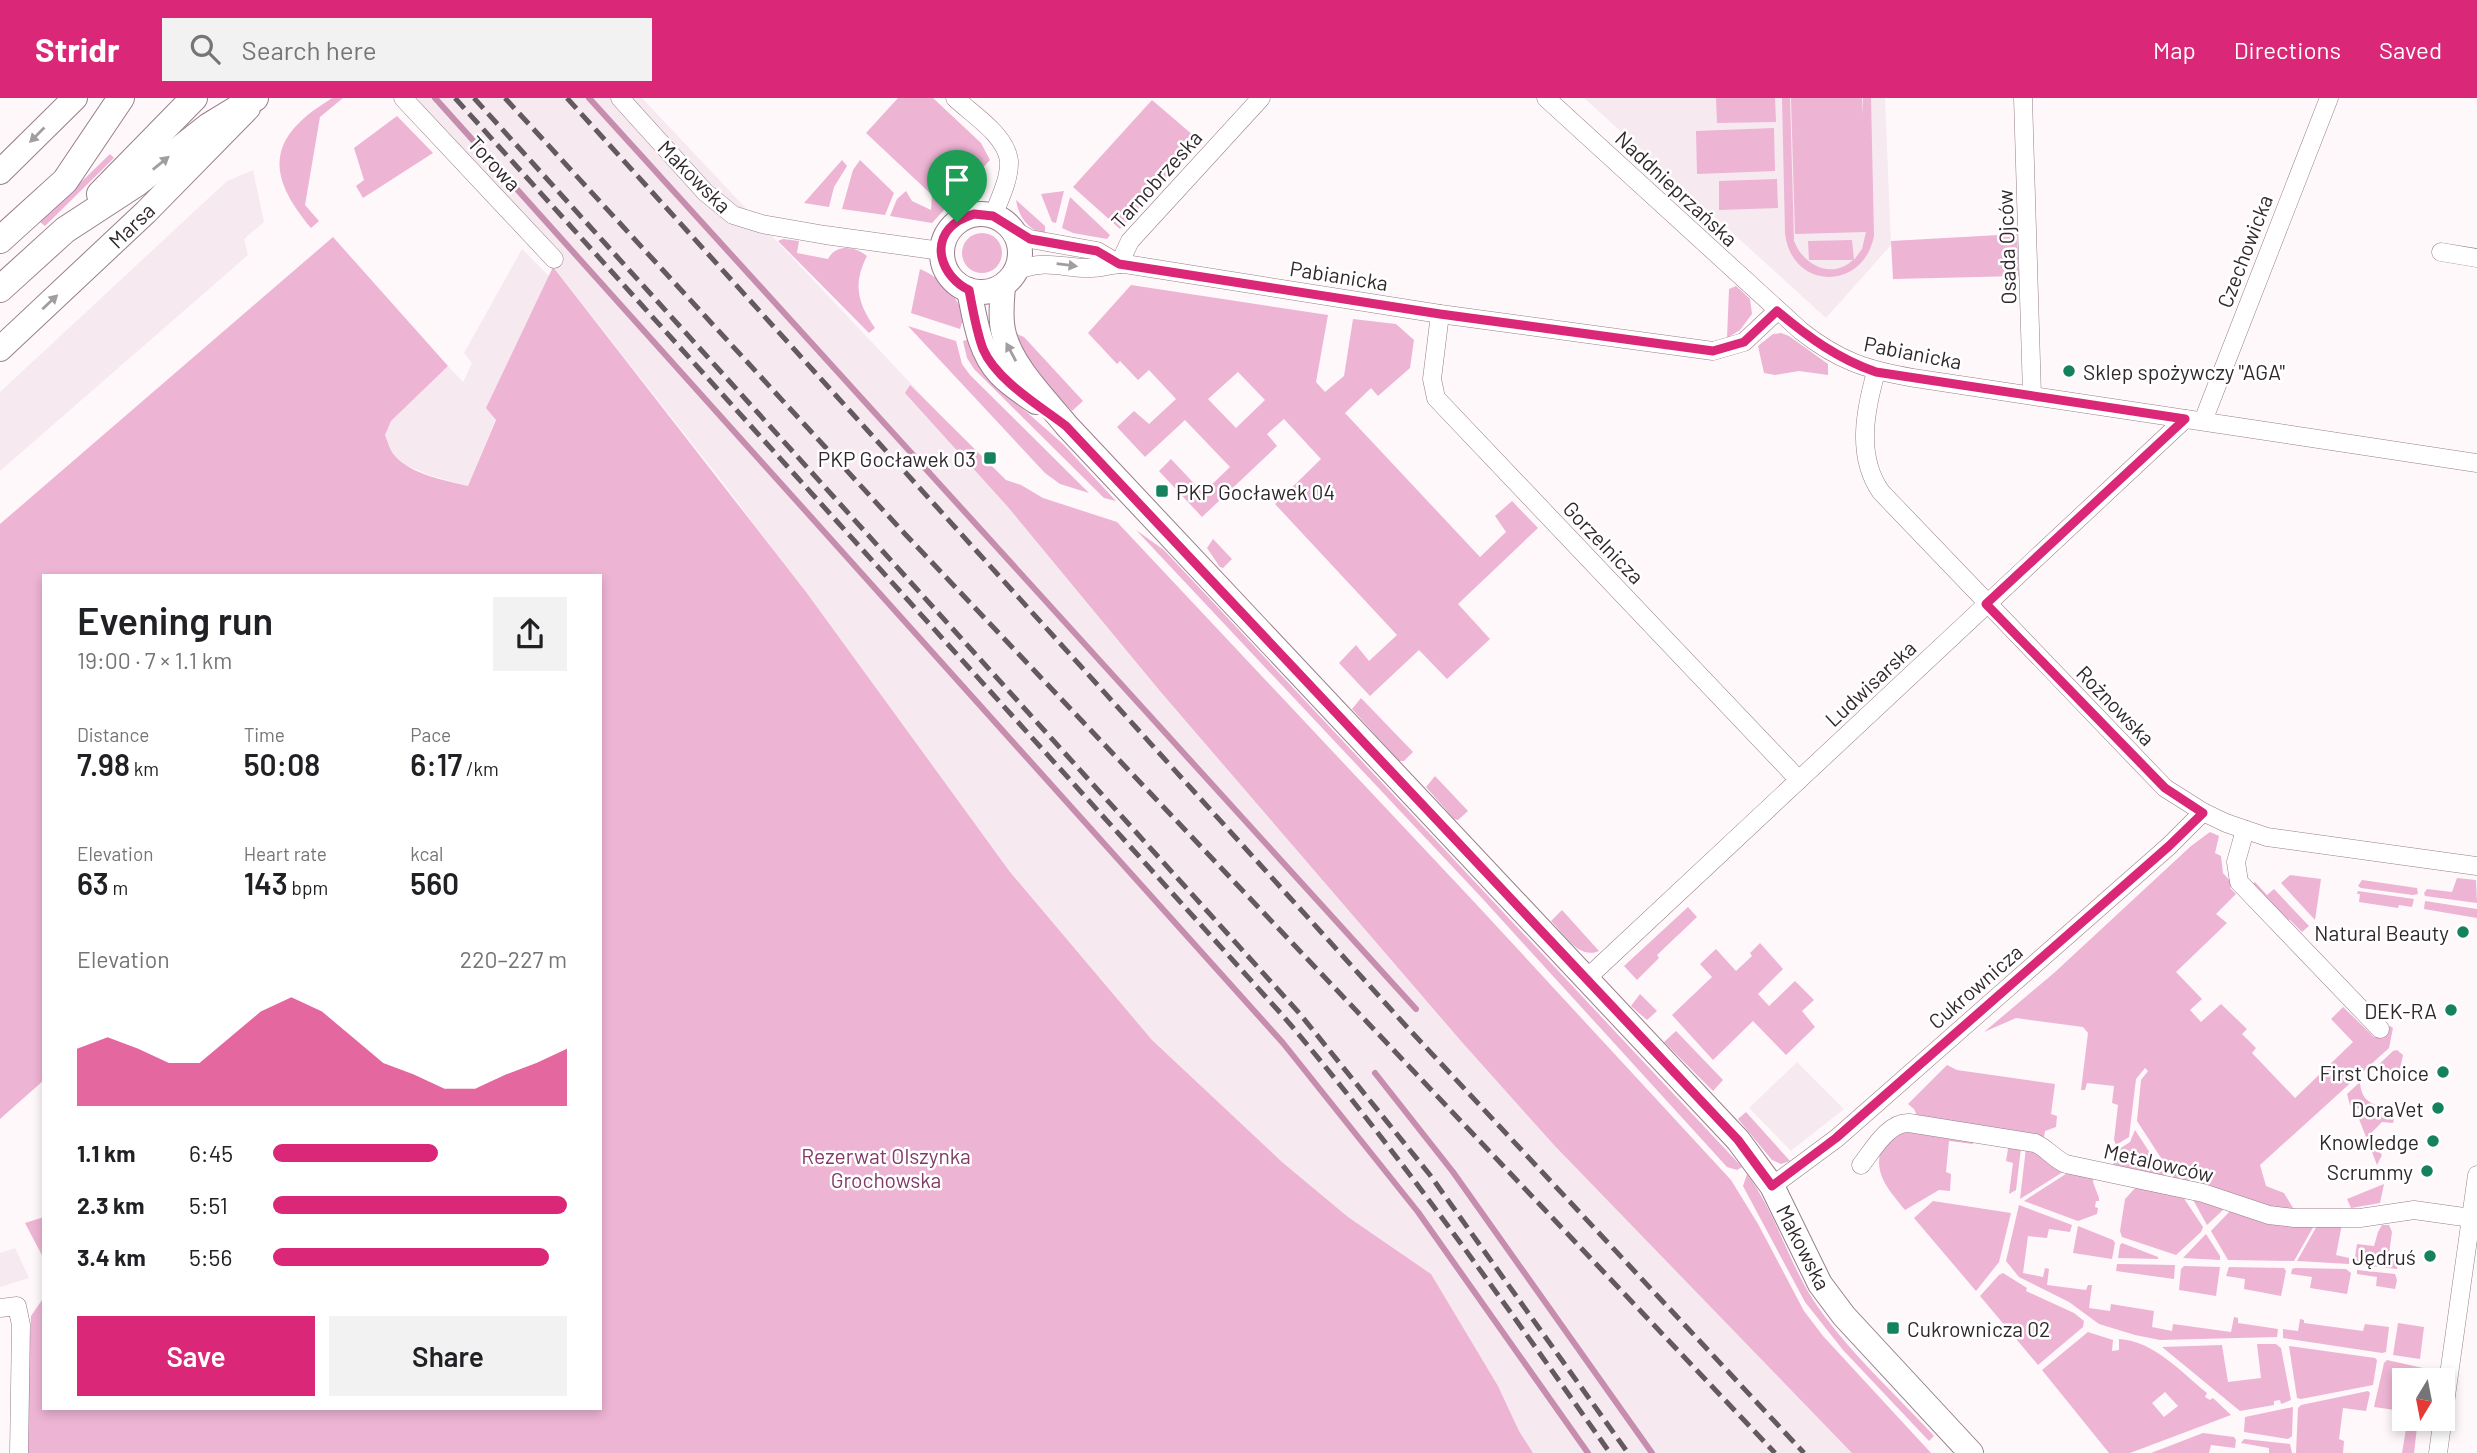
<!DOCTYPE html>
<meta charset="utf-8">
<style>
:root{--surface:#fff;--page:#f2f2f2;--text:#202124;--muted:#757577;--accent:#db2777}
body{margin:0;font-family:Barlow,sans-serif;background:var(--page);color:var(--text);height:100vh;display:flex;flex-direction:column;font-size:26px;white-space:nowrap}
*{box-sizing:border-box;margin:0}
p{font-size:23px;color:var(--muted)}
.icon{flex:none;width:38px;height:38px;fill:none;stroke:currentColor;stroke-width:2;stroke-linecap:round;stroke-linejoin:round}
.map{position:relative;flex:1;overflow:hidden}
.details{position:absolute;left:42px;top:476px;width:560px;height:836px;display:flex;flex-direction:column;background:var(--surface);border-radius:0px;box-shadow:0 4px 10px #0003}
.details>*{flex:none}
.needle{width:46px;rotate:190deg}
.fabs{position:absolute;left:2392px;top:1270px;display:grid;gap:14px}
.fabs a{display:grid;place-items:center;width:63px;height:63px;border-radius:0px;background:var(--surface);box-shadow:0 4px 10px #0003;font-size:35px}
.pin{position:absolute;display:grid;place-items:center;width:60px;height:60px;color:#fff;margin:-72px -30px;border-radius:50% 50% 50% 0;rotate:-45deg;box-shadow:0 0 7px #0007}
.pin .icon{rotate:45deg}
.round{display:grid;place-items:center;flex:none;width:74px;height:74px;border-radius:0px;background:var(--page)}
.head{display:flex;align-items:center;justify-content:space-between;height:119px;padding:0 35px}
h1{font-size:38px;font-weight:600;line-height:52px}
.stats{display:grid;grid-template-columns:repeat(3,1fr);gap:10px;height:119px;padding:7px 35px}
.stats div{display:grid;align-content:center}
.stats b{font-size:30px;font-weight:600}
.stats small{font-size:19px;font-weight:400}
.stats p{font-size:19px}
.chart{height:196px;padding:14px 35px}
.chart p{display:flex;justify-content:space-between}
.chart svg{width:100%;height:126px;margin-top:7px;fill:var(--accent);opacity:.7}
.button{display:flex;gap:14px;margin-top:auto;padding:14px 35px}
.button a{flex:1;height:80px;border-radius:0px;background:var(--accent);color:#fff;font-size:28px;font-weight:600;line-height:80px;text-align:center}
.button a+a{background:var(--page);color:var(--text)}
ul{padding:0 35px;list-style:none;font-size:23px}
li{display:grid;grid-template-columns:112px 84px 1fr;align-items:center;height:52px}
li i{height:18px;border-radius:9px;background:var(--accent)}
header{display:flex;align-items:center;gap:42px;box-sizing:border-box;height:98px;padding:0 35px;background:var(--accent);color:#fff}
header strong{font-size:33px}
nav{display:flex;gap:38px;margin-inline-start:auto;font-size:24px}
.search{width:490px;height:63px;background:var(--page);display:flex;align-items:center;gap:18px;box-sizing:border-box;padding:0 24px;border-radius:0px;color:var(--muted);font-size:26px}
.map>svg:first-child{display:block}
.built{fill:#f7e9f0}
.green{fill:#edb4d4;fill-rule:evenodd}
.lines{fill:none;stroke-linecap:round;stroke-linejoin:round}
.stream{stroke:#c78dae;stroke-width:6}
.street-casing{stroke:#967f8b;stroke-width:19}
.secondary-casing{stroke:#967f8b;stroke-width:26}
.primary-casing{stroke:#967f8b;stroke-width:28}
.street{stroke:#fff;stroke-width:18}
.secondary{stroke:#fff;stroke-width:24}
.primary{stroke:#fff;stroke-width:26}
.rail{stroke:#625a5f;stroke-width:5;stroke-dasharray:14 7;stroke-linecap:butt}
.oneway{fill:#a29ea0}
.route-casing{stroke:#fff;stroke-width:14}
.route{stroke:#db2777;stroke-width:9}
.poi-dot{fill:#15815d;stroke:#fff;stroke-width:2.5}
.labels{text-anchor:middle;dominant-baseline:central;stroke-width:5;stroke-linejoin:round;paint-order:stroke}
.street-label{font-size:21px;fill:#31282d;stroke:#fff}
.poi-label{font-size:21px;fill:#31282d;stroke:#fff;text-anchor:end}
.park-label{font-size:21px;fill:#823a67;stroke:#fff}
</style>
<header>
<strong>Stridr</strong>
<div class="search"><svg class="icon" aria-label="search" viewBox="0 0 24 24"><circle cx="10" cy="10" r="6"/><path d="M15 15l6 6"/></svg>Search here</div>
<nav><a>Map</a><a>Directions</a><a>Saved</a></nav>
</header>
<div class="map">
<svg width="2477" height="1355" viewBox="0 0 2477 1355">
<rect width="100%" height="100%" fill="#fef8fb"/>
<!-- built -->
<g class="built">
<polygon points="394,0 642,0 1918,1355 1533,1355 1519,1333 1498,1288 1431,1176 1348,1119 1282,1064 1152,942 1010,774 728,391 553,169"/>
<polygon points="1584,0 1885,0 1891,147 1826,220"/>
<polygon points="253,72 264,124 244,141 248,157 0,373 0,294 227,83"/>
<polygon points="522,151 553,182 468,388 429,377 406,367 393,357 385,337 391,323 448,268 463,284 472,265 464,255"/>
<polygon points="1797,964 1844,1011 1791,1053 1749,1010"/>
<polygon points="15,1150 29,1180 0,1189 0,1155"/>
</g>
<!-- green -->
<g class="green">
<path d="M332,0h11l-23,19 -15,88 14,16 -8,7c-28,-34 -49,-71 -10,-107 9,-9 21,-16 31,-23z"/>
<polygon points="898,0 933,0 981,45 990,62 932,125 890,118 897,101 906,93 912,103 931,112 932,97 866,35"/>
<polygon points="1716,0 1775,0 1776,24 1717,25"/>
<path d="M1782,0h8l4,143c9,24 38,39 59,19h-44l-1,-19 44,-1 2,20 8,-11 4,-17 -71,2 -4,-136h71l1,17v-17h8l3,138c-11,56 -83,54 -89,-3z"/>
<polygon points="1152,2 1201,44 1120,131 1073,89"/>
<polygon points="397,18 433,55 363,100 356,88 364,82 354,50"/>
<polygon points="1774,30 1775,73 1697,76 1696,33"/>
<polygon points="110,56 114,60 45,128 40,124"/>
<polygon points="842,62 847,68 834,89 829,109 804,105"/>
<polygon points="860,62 894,95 885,117 842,111 853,72"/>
<polygon points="1777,81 1778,110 1719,112 1719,83"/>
<polygon points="1064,93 1056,125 1052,124 1041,96"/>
<polygon points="1070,99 1110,137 1107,141 1073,135 1062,130"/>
<path d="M1016,102l29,26v9c-17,-6 -26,-17 -29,-35z"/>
<circle cx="982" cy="155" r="20"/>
<polygon points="2017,136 2019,178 1893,181 1891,143"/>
<path d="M333,139l115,129 -57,55 -6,14c3,7 5,16 10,21 17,19 50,24 73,30l28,-66 -10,-12 67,-141 253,325 204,280 142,168 130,122 66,55 83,57 67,112 21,45 14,22h-1508l6,-137 13,-19v112h556v-833h-556v504l-44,39v-595z"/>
<path d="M783,141l16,2 -2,12 31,6c8,-15 26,-13 39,-3 -14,27 -10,47 8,72l-6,5 -91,-92z"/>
<path d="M920,171c21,8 40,32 47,52l-5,2 -2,6 -49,-16z"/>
<path d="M1131,187l197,30 -12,67 9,10 19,-16 9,-57 43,5 18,16 -4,28 -32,28 -7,-8 -26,25 135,144 26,-25 -11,-16 17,-15 26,27 -80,76 32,35 -43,40 -28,-29 -49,46 -31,-33 17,-18 13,16 28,-26 -122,-131 46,-45 -37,-40 -17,15 10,12 -75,71 -43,-46 12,-12 32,34 27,-26 -45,-47 -40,37 -28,-30 17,-16 15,13 27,-25 -27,-29 -11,10 -18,-19 -3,3 -29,-31zM1238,274l27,28 -29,28 -28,-29z"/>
<polygon points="1736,188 1750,201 1752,216 1740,232 1727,240 1729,191"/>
<polygon points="908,228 956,243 962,266 970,277 1089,395 1060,386 1045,375"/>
<polygon points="1014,235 1024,239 1083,303 1072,313 1025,263"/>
<polygon points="1781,235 1789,238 1828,266 1828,277 1799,273 1775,277 1764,275 1758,248 1773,236"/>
<polygon points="970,241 997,288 1063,346 1116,403 1104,400 974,271 967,260 963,243"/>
<polygon points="910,287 1006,382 1021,387 1043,400 1117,424 1476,806 1731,1082 1758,1126 1804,1213 1823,1238 1931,1355 1852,1355 1554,1047 1461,943 1160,593 1008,409 905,295"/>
<polygon points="1136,432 1164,452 1742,1069 1737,1072 1727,1069 1481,799"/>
<polygon points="1213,441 1232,461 1223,470 1220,469 1207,450"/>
<polygon points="1361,600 1413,654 1404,663 1399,663 1352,611"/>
<polygon points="1435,678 1468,713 1458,722 1454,721 1426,689"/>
<polygon points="2210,734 2219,738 2215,755 2221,758 2223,775 2233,786 2230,790 2236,796 2216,816 2227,825 2176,874 2202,901 2190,912 2201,924 2221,906 2247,931 2242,936 2256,950 2252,955 2295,1000 2353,944 2331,921 2343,909 2374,939 2390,928 2393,930 2389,950 2260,1067 2266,1088 2284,1095 2296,1115 2287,1114 2202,1089 2204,1074 2189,1072 2188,1080 2192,1081 2191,1087 2176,1083 2137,1023 2141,982 2148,973 2145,970 2136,981 2129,1039 2116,1047 2114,1042 2118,1007 2112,1005 2114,988 2087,985 2085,992 2081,992 2088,935 2083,929 2016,920 1984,934 2054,875 2191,748"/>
<polygon points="2290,777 2321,781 2315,822 2281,785"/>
<polygon points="2457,780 2476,782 2477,805 2425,798 2424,795 2427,791 2452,794"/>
<polygon points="2362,782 2417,790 2418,796 2413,797 2361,790 2358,788"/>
<polygon points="2255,784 2267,797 2274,791 2309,828 2302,834 2289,821 2288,826 2251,787"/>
<polygon points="2358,793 2414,801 2412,809 2399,807 2398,810 2359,804 2360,796 2357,796"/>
<polygon points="2425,803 2477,811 2477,820 2424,811"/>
<polygon points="1688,809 1697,819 1657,857 1659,860 1637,882 1624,868"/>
<path d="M1562,812l37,41c-20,9 -35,-17 -48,-30z"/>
<polygon points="1760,845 1783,871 1758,896 1769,908 1795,883 1814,902 1802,913 1815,929 1786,957 1753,923 1713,962 1672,917 1712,879 1700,866 1716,851 1736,873 1752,858 1750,855"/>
<polygon points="1640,896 1657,913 1647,922 1631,908"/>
<polygon points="1676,933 1723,982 1713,993 1664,944"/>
<polygon points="2397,952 2403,957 2399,975 2374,971 2393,953"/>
<polygon points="1947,967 1957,972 2055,986 2051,1016 2057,1018 2056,1029 2045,1033 2044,1039 1919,1022 1914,1011 1908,1006"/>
<path d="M2360,984c1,21 17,28 36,21l-2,10 -39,-5 -5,-3 -3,-11z"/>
<polygon points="1746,1014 1790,1063 1781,1066 1772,1062 1738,1021"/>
<polygon points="2353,1014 2389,1018 2394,1021 2393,1025 2382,1024 2372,1034 2374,1047 2382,1057 2377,1067 2359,1021"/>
<polygon points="2135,1032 2167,1081 2115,1071 2113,1063 2116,1053 2130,1044"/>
<path d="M1902,1033l73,7 -2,6 -24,-3 -3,31 5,2 -1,17 -11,-1 -34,20c-14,-18 -32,-35 -24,-60z"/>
<polygon points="2009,1045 2021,1050 2016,1092 2009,1096 2013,1065 2006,1063"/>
<polygon points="2026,1050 2037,1052 2066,1072 2020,1101"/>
<polygon points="2072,1072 2094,1076 2093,1084 2099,1100 2099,1103 2096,1103 2095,1109 2098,1110 2097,1116 2078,1123 2024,1103"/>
<path d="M1747,1076c28,38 40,84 65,124 33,51 81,93 122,138l-5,5 -86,-91 -38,-48 -62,-116z"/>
<polygon points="2139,1086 2181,1096 2203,1129 2201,1134 2176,1157 2122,1139 2120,1133 2125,1101"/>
<polygon points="2384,1086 2380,1105 2351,1110 2347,1101"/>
<polygon points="2191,1098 2224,1111 2207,1127"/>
<polygon points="1933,1103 2011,1115 1999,1164 1976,1193 1914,1120"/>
<polygon points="2019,1107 2072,1127 2070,1134 2049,1131 2047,1140 2028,1138 2023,1175 2043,1179 2045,1170 2049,1171 2047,1187 2086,1192 2088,1187 2092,1187 2089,1210 2110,1213 2111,1206 2154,1213 2152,1229 2172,1233 2173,1226 2231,1234 2234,1219 2238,1220 2238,1225 2278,1231 2277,1239 2160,1242 2135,1237 2099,1226 2069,1204 2019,1179 2006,1163"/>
<polygon points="2231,1112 2315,1126 2294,1163 2233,1162 2228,1162 2211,1133"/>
<polygon points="44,1119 44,1161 25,1125"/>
<polygon points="2318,1126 2342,1126 2336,1157 2349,1160 2349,1166 2297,1163"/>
<polygon points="2382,1127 2389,1127 2392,1134 2389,1156 2401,1158 2397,1171 2354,1166 2357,1146 2374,1148 2378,1134"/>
<polygon points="2078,1128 2113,1142 2115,1145 2112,1161 2073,1155"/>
<polygon points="2206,1136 2220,1158 2220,1162 2183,1160"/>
<polygon points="2122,1145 2158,1159 2158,1161 2118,1160 2120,1147"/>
<polygon points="2117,1166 2175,1167 2174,1181 2116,1173"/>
<polygon points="2184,1168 2220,1169 2216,1198 2179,1192 2181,1171"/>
<polygon points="2229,1169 2284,1170 2286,1173 2281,1198 2244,1191 2245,1181 2226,1178"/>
<polygon points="2295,1170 2346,1171 2351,1175 2347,1196 2310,1190 2312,1179 2291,1176 2292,1171"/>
<polygon points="2357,1172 2395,1176 2397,1182 2395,1191 2376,1188 2377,1179 2357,1176"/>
<polygon points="2003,1175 2027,1190 2026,1193 2074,1215 2084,1223 2083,1229 2038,1267 1980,1198 1999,1177"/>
<polygon points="2300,1221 2304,1222 2304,1225 2363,1233 2365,1226 2389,1229 2386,1254 2382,1255 2283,1240 2283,1231 2298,1233"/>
<polygon points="2398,1225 2424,1229 2420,1261 2393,1257"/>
<path d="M2088,1234l25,8 -1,11 7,-1v-11c35,2 62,33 88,54l-2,4 5,3 3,-2 18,17 -101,38h-21l-67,-83zM2165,1294l13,14 -14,11 -12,-14z"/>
<polygon points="2257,1246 2276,1246 2281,1250 2291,1302 2281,1306 2280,1302 2274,1303 2274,1307 2240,1313 2162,1249 2222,1247 2228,1284 2261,1280"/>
<polygon points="2289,1248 2375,1260 2377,1262 2373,1287 2301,1301 2297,1300"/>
<polygon points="2387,1262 2423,1270 2422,1283 2404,1283 2404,1321 2418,1321 2414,1355 2402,1355 2406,1331 2399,1330 2402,1313 2374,1309 2384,1265"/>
<polygon points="2368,1293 2370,1295 2366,1313 2343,1310 2339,1341 2344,1343 2343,1355 2296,1355 2298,1310 2301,1307"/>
<polygon points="2293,1309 2292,1338 2288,1341 2244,1334 2245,1319"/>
<polygon points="2203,1335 2234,1339 2236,1342 2235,1350 2211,1347 2209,1355 2151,1355"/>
<polygon points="2244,1341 2290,1346 2292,1355 2269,1355 2269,1350 2241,1345"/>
</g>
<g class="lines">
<!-- stream -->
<g class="stream">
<polyline points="435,0 1283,945 1418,1114 1588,1355"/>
<polyline points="589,0 1416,911"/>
<polyline points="1375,975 1453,1074 1652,1355"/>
</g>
<!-- street casing -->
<g class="street-casing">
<g id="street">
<polyline points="403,0 554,161"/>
<polyline points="620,0 705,94 733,117 762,126 825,137 941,153"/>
<path d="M955,0c18,17 51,37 54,63 1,18 -10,39 -16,55"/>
<path d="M1546,0l255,233c38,30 66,39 113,47l563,85"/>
<polyline points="2023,0 2032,297"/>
<polyline points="1012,131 1030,141 1097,153 1119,166"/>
<polyline points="2441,154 2477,160"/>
<polyline points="1119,166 1130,143 1261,0"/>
<path d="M1016,173c30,-13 47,-2 76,-3 11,0 22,-5 33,-4l315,50 273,37 31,-9 33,-31"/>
<polyline points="1440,216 1432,281 1436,300 1799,682"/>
<path d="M1876,274c-11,39 -20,84 5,120l284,296 38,24 23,11 41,14 210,29"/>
<polyline points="2203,323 2329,0"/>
<polyline points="2245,732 2236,764 2239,784 2380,931"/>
<polyline points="1586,881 2185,321"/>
<path d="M1861,1067c12,-15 27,-43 48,-42l126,20c12,5 19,16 31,21l137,29 66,22 25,3h66l54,-8 57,8"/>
<polyline points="1772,1088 1837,1040 2169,748 2203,714"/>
<polyline points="0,1210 17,1208 21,1227 19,1355"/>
<polyline points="2438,1355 2477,1077"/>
</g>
</g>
<!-- secondary casing -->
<g class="secondary-casing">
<g id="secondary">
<polyline points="0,74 75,0"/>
<circle cx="981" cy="155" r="39"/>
<path d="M1003,188c-1,14 -3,30 0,44 6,34 42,69 64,96l671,714 34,46 48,98 24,32 127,137"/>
<path d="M969,192c6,29 10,62 31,84 10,11 24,19 36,28"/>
<polyline points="0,251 146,114 248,10"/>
</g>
</g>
<!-- primary casing -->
<g class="primary-casing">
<g id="primary">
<polyline points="100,96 194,0"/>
<polyline points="0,142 65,83 121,0"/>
<polyline points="0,191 65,132 137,85 209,28 255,0"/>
</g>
</g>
<!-- street -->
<use href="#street" class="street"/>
<!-- secondary -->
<use href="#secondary" class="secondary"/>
<!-- primary -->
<use href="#primary" class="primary"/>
<!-- rail -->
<g class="rail">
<path d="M455,0l829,919c118,139 221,287 326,436"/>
<polyline points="474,0 1300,916 1430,1077 1628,1355"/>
<polyline points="505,0 905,436 1775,1355"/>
<polyline points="567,0 1406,928 1804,1355"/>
</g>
</g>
<!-- one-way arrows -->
<defs><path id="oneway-solid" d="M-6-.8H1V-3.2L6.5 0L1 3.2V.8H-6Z" transform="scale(1.75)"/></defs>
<g class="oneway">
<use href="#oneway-solid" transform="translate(37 37) rotate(135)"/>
<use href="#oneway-solid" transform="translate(161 65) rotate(-39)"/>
<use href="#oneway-solid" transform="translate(1067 167) rotate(7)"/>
<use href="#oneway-solid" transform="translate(50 204) rotate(-43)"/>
<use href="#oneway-solid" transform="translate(1011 254) rotate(-118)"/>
</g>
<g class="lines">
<!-- route casing -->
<g class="route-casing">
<path id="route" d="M974,116l19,2 37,23 67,12 22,13 321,50 273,37 31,-9 33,-31c31,26 61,48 99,61l309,47 -199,185 179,184 38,25 -34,33 -333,292 -64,48 -34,-46 -672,-714c-26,-20 -70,-46 -83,-77 -7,-19 -10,-39 -14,-59 -27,-13 -41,-49 -11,-69 5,-3 11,-5 16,-7z"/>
</g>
<!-- route -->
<use href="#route" class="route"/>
</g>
<!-- markers -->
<g class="poi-dot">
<circle cx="2069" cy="273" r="7"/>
<rect x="983" y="353" width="14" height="14" rx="3.5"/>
<rect x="1155" y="386" width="14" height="14" rx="3.5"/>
<circle cx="2463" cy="834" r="7"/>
<circle cx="2451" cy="912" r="7"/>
<circle cx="2443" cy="974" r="7"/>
<circle cx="2438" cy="1010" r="7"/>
<circle cx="2433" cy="1043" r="7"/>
<circle cx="2427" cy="1073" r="7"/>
<circle cx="2430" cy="1158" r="7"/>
<rect x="1886" y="1223" width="14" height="14" rx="3.5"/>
</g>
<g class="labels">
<!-- street labels -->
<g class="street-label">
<text transform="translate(495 65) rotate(47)">Torowa</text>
<text transform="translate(695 78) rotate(45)">Makowska</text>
<text transform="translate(1156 81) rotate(-48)">Tarnobrzeska</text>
<text transform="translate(1677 90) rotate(43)">Naddnieprzańska</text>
<text transform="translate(131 127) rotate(-44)">Marsa</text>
<text transform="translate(2006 149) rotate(-92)">Osada Ojców</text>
<text transform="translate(2244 153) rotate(-69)">Czechowicka</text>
<text transform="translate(1339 177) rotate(9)">Pabianicka</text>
<text transform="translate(1913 254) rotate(11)">Pabianicka</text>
<text transform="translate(1604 444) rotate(46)">Gorzelnicza</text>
<text transform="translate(1870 585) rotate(-43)">Ludwisarska</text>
<text transform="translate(2116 607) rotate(46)">Rożnowska</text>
<text transform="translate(1975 888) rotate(-41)">Cukrownicza</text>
<text transform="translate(2159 1064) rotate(13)">Metalowców</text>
<text transform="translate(1804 1149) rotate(63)">Makowska</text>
</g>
<!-- poi labels -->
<g class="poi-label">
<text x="2083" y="273" text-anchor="start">Sklep spożywczy "AGA"</text>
<text x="976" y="360">PKP Gocławek 03</text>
<text x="1176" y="393" text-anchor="start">PKP Gocławek 04</text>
<text x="2449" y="834">Natural Beauty</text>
<text x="2437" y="912">DEK-RA</text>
<text x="2429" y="974">First Choice</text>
<text x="2424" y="1010">DoraVet</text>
<text x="2419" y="1043">Knowledge</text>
<text x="2413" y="1073">Scrummy</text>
<text x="2416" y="1158">Jędruś</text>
<text x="1907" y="1230" text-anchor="start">Cukrownicza 02</text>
</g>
<!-- park labels -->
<g class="park-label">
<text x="886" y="1057">Rezerwat Olszynka<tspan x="886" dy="24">Grochowska</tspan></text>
</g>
</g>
</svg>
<div class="fabs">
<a><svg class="needle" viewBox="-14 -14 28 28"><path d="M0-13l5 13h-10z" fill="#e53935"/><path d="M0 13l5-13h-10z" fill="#757577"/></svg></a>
</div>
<div class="pin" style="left:957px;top:124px;background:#1e9e55"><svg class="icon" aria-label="arrive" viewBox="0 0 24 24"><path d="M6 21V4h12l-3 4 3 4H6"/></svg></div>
<section class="details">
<div class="head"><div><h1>Evening run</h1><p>19:00 · 7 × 1.1 km</p></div><a class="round"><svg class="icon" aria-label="share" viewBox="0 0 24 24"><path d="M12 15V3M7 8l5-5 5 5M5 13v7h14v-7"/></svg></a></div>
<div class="stats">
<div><p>Distance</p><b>7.98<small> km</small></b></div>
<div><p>Time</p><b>50:08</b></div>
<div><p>Pace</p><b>6:17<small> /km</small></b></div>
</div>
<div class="stats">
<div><p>Elevation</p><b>63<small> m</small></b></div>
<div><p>Heart rate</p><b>143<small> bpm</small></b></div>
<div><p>kcal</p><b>560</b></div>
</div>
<div class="chart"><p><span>Elevation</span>220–227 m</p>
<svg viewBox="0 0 160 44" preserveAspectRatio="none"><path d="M0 44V24L10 20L20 24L30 29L40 29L50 20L60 11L70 6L80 11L90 20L100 29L110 33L120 38L130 38L140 33L150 29L160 24V44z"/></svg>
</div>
<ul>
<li><b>1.1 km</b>6:45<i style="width:56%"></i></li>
<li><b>2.3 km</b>5:51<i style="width:100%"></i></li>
<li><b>3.4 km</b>5:56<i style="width:94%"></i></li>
</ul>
<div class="button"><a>Save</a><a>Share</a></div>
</section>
</div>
